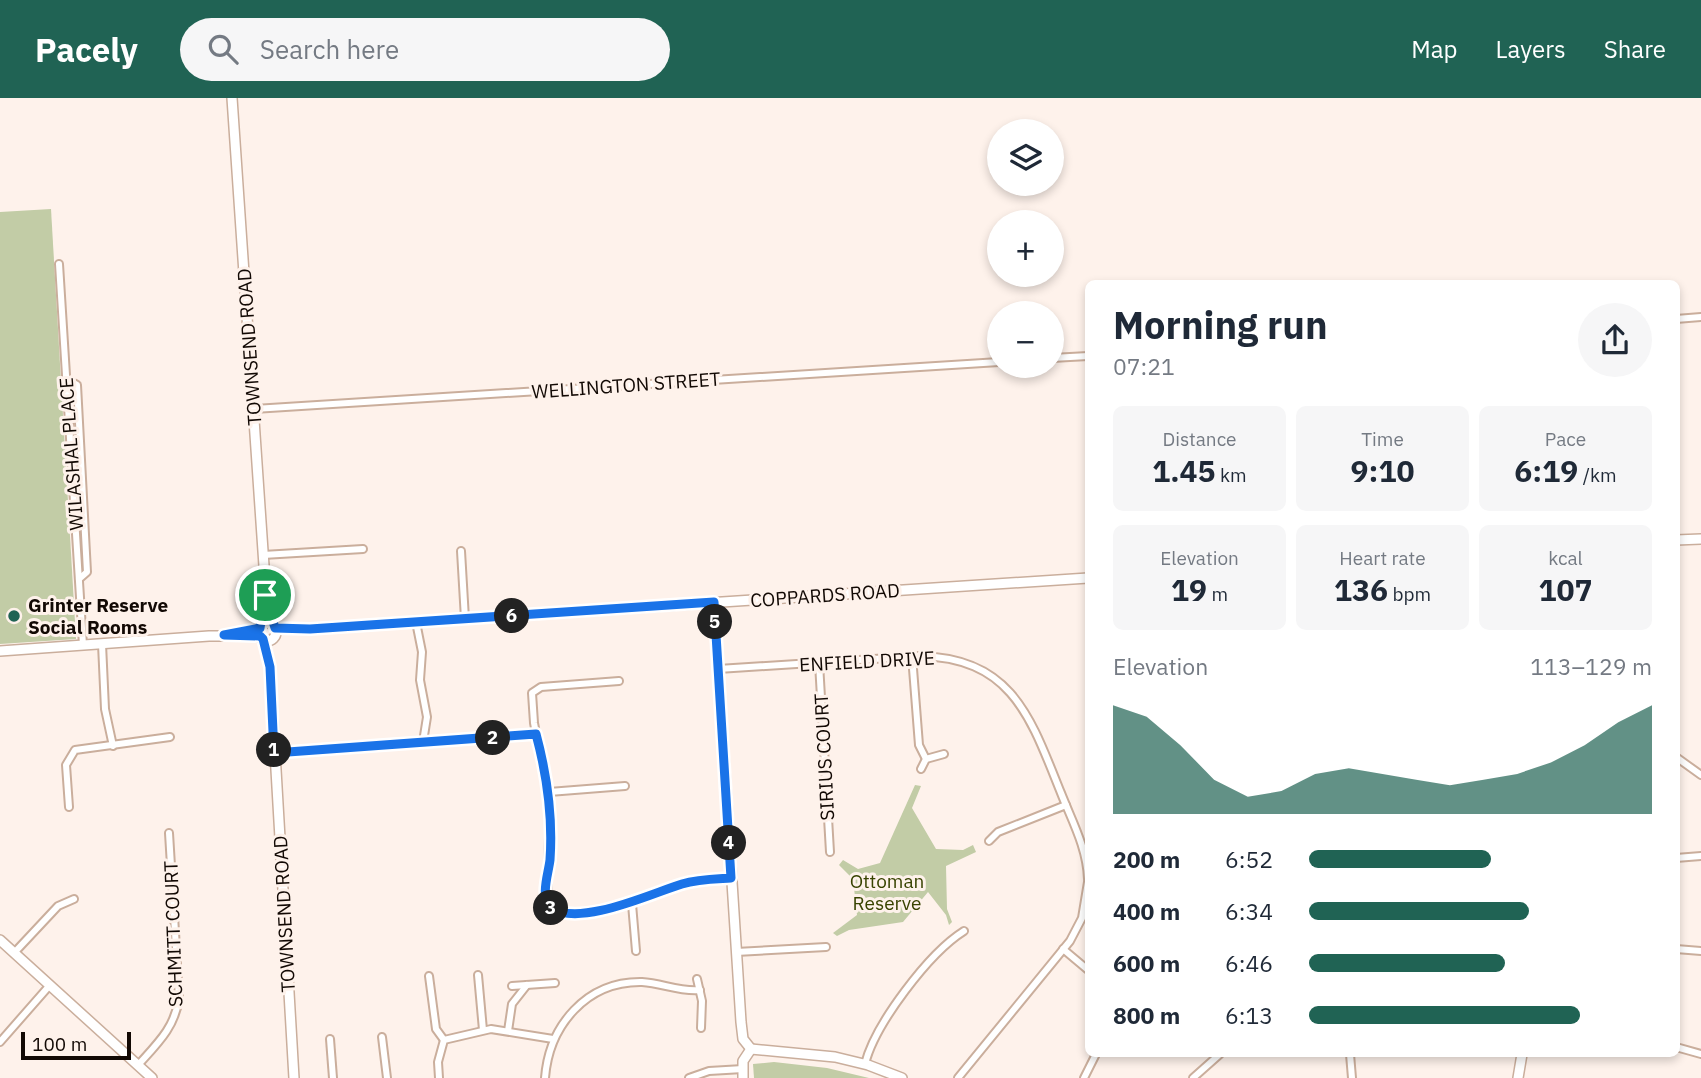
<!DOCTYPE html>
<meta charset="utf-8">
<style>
:root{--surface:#fff;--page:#f6f6f7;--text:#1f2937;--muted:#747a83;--accent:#206354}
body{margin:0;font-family:"IBM Plex Sans",sans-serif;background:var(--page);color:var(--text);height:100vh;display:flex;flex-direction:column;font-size:26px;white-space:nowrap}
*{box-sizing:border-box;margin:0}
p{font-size:23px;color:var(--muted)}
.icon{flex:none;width:38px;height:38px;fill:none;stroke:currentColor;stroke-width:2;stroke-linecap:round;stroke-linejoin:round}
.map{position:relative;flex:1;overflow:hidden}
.sheet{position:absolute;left:1085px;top:182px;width:595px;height:777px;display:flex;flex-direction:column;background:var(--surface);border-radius:10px;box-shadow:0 4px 10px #0003}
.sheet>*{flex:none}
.controls{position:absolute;left:987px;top:21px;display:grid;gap:14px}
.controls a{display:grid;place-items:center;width:77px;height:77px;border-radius:50%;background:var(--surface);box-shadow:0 4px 10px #0003;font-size:35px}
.scale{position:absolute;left:21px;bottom:18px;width:110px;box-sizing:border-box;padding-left:7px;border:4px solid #120904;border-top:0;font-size:19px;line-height:24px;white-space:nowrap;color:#120904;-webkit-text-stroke:5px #fef2eb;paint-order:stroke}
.pin{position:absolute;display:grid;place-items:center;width:60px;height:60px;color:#fff;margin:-30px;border:4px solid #fff;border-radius:50%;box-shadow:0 2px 7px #0007}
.km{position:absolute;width:35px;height:35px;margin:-18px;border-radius:50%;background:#222;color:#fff;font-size:19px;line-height:35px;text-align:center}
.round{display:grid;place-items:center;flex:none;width:74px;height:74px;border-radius:37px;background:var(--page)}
.overview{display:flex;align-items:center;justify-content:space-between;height:119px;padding:0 28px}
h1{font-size:38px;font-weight:800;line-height:52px}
.figures{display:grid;grid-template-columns:repeat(3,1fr);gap:10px;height:119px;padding:7px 28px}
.figures div{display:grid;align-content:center;border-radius:10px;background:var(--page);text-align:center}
.figures b{font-size:30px;font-weight:800}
.figures small{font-size:19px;font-weight:400}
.figures p{font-size:19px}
.chart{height:196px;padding:14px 28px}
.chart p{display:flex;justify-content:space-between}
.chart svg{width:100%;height:126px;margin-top:7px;fill:var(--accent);opacity:.7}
ul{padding:0 28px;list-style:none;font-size:23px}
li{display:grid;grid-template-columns:112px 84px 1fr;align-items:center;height:52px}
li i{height:18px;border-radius:9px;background:var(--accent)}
header{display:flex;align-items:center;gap:42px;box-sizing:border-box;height:98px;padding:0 35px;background:var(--accent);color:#fff}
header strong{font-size:33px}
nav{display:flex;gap:38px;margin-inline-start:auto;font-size:24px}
.search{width:490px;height:63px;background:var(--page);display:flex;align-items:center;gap:18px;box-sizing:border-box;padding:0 24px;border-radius:38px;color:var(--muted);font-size:26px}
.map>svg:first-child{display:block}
.green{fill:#c2cca6}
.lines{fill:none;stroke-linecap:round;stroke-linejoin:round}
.street-casing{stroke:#caae9c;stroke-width:10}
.secondary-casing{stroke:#caae9c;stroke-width:12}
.street{stroke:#fff;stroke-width:6}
.secondary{stroke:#fff;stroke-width:9}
.route-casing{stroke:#fff;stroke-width:14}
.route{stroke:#1a73e8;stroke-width:9}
.poi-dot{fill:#206354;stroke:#fef2eb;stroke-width:2.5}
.labels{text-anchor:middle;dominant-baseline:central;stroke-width:6;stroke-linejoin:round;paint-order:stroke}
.street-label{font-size:19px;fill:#120904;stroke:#fef2eb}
.poi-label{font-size:19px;font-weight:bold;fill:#120904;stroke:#fef2eb;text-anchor:start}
.park-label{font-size:19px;fill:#384300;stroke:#fef2eb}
</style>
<header>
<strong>Pacely</strong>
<div class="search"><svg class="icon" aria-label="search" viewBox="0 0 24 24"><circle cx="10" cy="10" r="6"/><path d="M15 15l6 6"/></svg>Search here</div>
<nav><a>Map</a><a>Layers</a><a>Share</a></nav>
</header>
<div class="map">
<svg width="1701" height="980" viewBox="0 0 1701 980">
<rect width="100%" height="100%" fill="#fef2eb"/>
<!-- green -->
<g class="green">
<polygon points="51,111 76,541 0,546 0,114"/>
<polygon points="915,687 921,688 912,710 936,751 963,752 973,747 976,754 946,768 947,811 952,824 949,827 946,817 928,794 903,824 849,832 837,838 833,835 857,817 853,781 839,767 843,762 858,771 880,765"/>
<polygon points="774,964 827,970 869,980 754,980 753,966"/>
</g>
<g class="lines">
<!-- street casing -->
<g class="street-casing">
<g id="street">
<polyline points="59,166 83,547"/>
<polyline points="1676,221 1701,219"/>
<polyline points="1052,260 1088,258"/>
<polyline points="66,281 77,287 87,474 79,481"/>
<polyline points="253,311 999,264"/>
<polyline points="461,453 465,521"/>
<polyline points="263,457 363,451"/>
<polyline points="416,524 422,554 420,582 427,619 423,644"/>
<polyline points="102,546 105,611 113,648"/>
<polyline points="912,558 919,647 926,661"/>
<polyline points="819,565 830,754"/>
<path d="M718,571l202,-13c93,2 111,63 141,137 11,28 26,55 27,86"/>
<path d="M619,583l-78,6 -9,6 2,30 16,82 -3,98c24,31 111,-14 140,-21 15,-3 30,-3 44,-4"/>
<polyline points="274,655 536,636"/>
<polyline points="1676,659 1701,677"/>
<polyline points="921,671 926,661 944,656"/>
<polyline points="549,694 625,688"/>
<polyline points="69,709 66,667 75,652 170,639"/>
<polyline points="989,743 998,734 1066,707"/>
<polyline points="1676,760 1701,758"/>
<polyline points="632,806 636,853"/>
<polyline points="1063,851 1088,872"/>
<polyline points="1676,851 1701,853"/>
<polyline points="736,854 826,849"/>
<polyline points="14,855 58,808 74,801"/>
<polyline points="478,877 483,932"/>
<polyline points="429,878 436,931 444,942"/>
<polyline points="697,881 702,903 701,930"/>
<polyline points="512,888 555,885"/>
<polyline points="508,933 512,906 527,887"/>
<polyline points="382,939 387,980"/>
<polyline points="330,941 333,980"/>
<polyline points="0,944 50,887"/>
<polyline points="1676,949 1701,956"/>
<polyline points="1350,956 1352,980"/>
<path d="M139,966c19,-21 36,-37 40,-66l-10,-165"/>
<path d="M865,966c10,-40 64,-111 99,-133"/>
<polyline points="439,980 438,964 444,942 491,931 553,941"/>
<path d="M545,980c4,-52 41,-97 97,-96 20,1 37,10 58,8"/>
<polyline points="689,980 709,973 743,971"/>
<polyline points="958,980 1070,843 1082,820 1088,784"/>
<polyline points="1084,980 1096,956"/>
<polyline points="1193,980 1220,956"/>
</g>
</g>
<!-- secondary casing -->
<g class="secondary-casing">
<g id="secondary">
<polyline points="232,0 266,497 273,527"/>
<polyline points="1676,442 1701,441"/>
<polyline points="714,504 741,924 743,941 751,951"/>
<circle cx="267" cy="534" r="9"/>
<polyline points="275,530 310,531 1088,480"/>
<polyline points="263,541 270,569 294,980"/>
<polyline points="0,553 209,538 260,538"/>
<polyline points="0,842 152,980"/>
<polyline points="751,951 835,959 868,967 902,980"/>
<polyline points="743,980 743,963 751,951"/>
<polyline points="1518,980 1522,956"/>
</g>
</g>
<!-- street -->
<use href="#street" class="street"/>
<!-- secondary -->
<use href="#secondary" class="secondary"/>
</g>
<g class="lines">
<!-- route casing -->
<g class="route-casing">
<path id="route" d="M265,497l10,33 35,1 404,-27 17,276c-16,1 -33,1 -49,6 -30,9 -101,43 -131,24 -11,-13 -3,-32 -1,-48 3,-43 -3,-85 -14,-126l-262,19 -4,-86 -7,-28 -3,-3 -36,-1 36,-7z"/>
</g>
<!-- route -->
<use href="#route" class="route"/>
</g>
<!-- markers -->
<circle class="poi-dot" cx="14" cy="518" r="7"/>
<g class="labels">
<!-- street labels -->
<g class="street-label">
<text transform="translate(249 249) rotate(-94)">TOWNSEND ROAD</text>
<text transform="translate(626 287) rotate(-4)">WELLINGTON STREET</text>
<text transform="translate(71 356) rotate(-94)">WILASHAL PLACE</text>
<text transform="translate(825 497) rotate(-4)">COPPARDS ROAD</text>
<text transform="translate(867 563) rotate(-3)">ENFIELD DRIVE</text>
<text transform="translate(824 659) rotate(-93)">SIRIUS COURT</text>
<text transform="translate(284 816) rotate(-93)">TOWNSEND ROAD</text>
<text transform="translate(173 836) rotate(-92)">SCHMITT COURT</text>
</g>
<!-- poi labels -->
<g class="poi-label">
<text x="28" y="507">Grinter Reserve<tspan x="28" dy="22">Social Rooms</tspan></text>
</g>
<!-- park labels -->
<g class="park-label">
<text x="887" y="783">Ottoman<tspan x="887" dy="22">Reserve</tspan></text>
</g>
</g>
</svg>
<div class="controls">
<a><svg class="icon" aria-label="layers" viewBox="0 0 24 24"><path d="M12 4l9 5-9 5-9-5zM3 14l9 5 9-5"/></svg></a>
<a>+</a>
<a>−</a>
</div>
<div class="scale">100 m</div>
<div class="pin" style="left:265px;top:497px;background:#1e9e55"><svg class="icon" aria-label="arrive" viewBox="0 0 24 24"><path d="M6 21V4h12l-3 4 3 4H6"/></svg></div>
<b class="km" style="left:274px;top:652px">1</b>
<b class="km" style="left:493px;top:640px">2</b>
<b class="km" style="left:551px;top:810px">3</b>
<b class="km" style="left:729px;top:745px">4</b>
<b class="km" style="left:715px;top:524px">5</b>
<b class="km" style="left:512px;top:518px">6</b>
<section class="sheet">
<div class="overview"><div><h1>Morning run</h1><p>07:21</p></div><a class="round"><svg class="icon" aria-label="share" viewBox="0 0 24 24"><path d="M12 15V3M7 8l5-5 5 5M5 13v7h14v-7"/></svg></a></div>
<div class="figures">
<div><p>Distance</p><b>1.45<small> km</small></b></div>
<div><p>Time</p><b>9:10</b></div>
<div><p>Pace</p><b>6:19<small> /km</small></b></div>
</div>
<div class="figures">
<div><p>Elevation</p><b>19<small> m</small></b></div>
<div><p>Heart rate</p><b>136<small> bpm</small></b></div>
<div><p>kcal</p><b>107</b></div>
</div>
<div class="chart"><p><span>Elevation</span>113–129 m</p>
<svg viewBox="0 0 160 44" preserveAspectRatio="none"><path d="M0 44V6L10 10L20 20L30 32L40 38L50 36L60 30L70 28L80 30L90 32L100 34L110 32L120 30L130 26L140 20L150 12L160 6V44z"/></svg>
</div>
<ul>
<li><b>200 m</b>6:52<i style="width:53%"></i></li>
<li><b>400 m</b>6:34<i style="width:64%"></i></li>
<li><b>600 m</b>6:46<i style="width:57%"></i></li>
<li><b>800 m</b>6:13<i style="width:79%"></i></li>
</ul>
</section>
</div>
